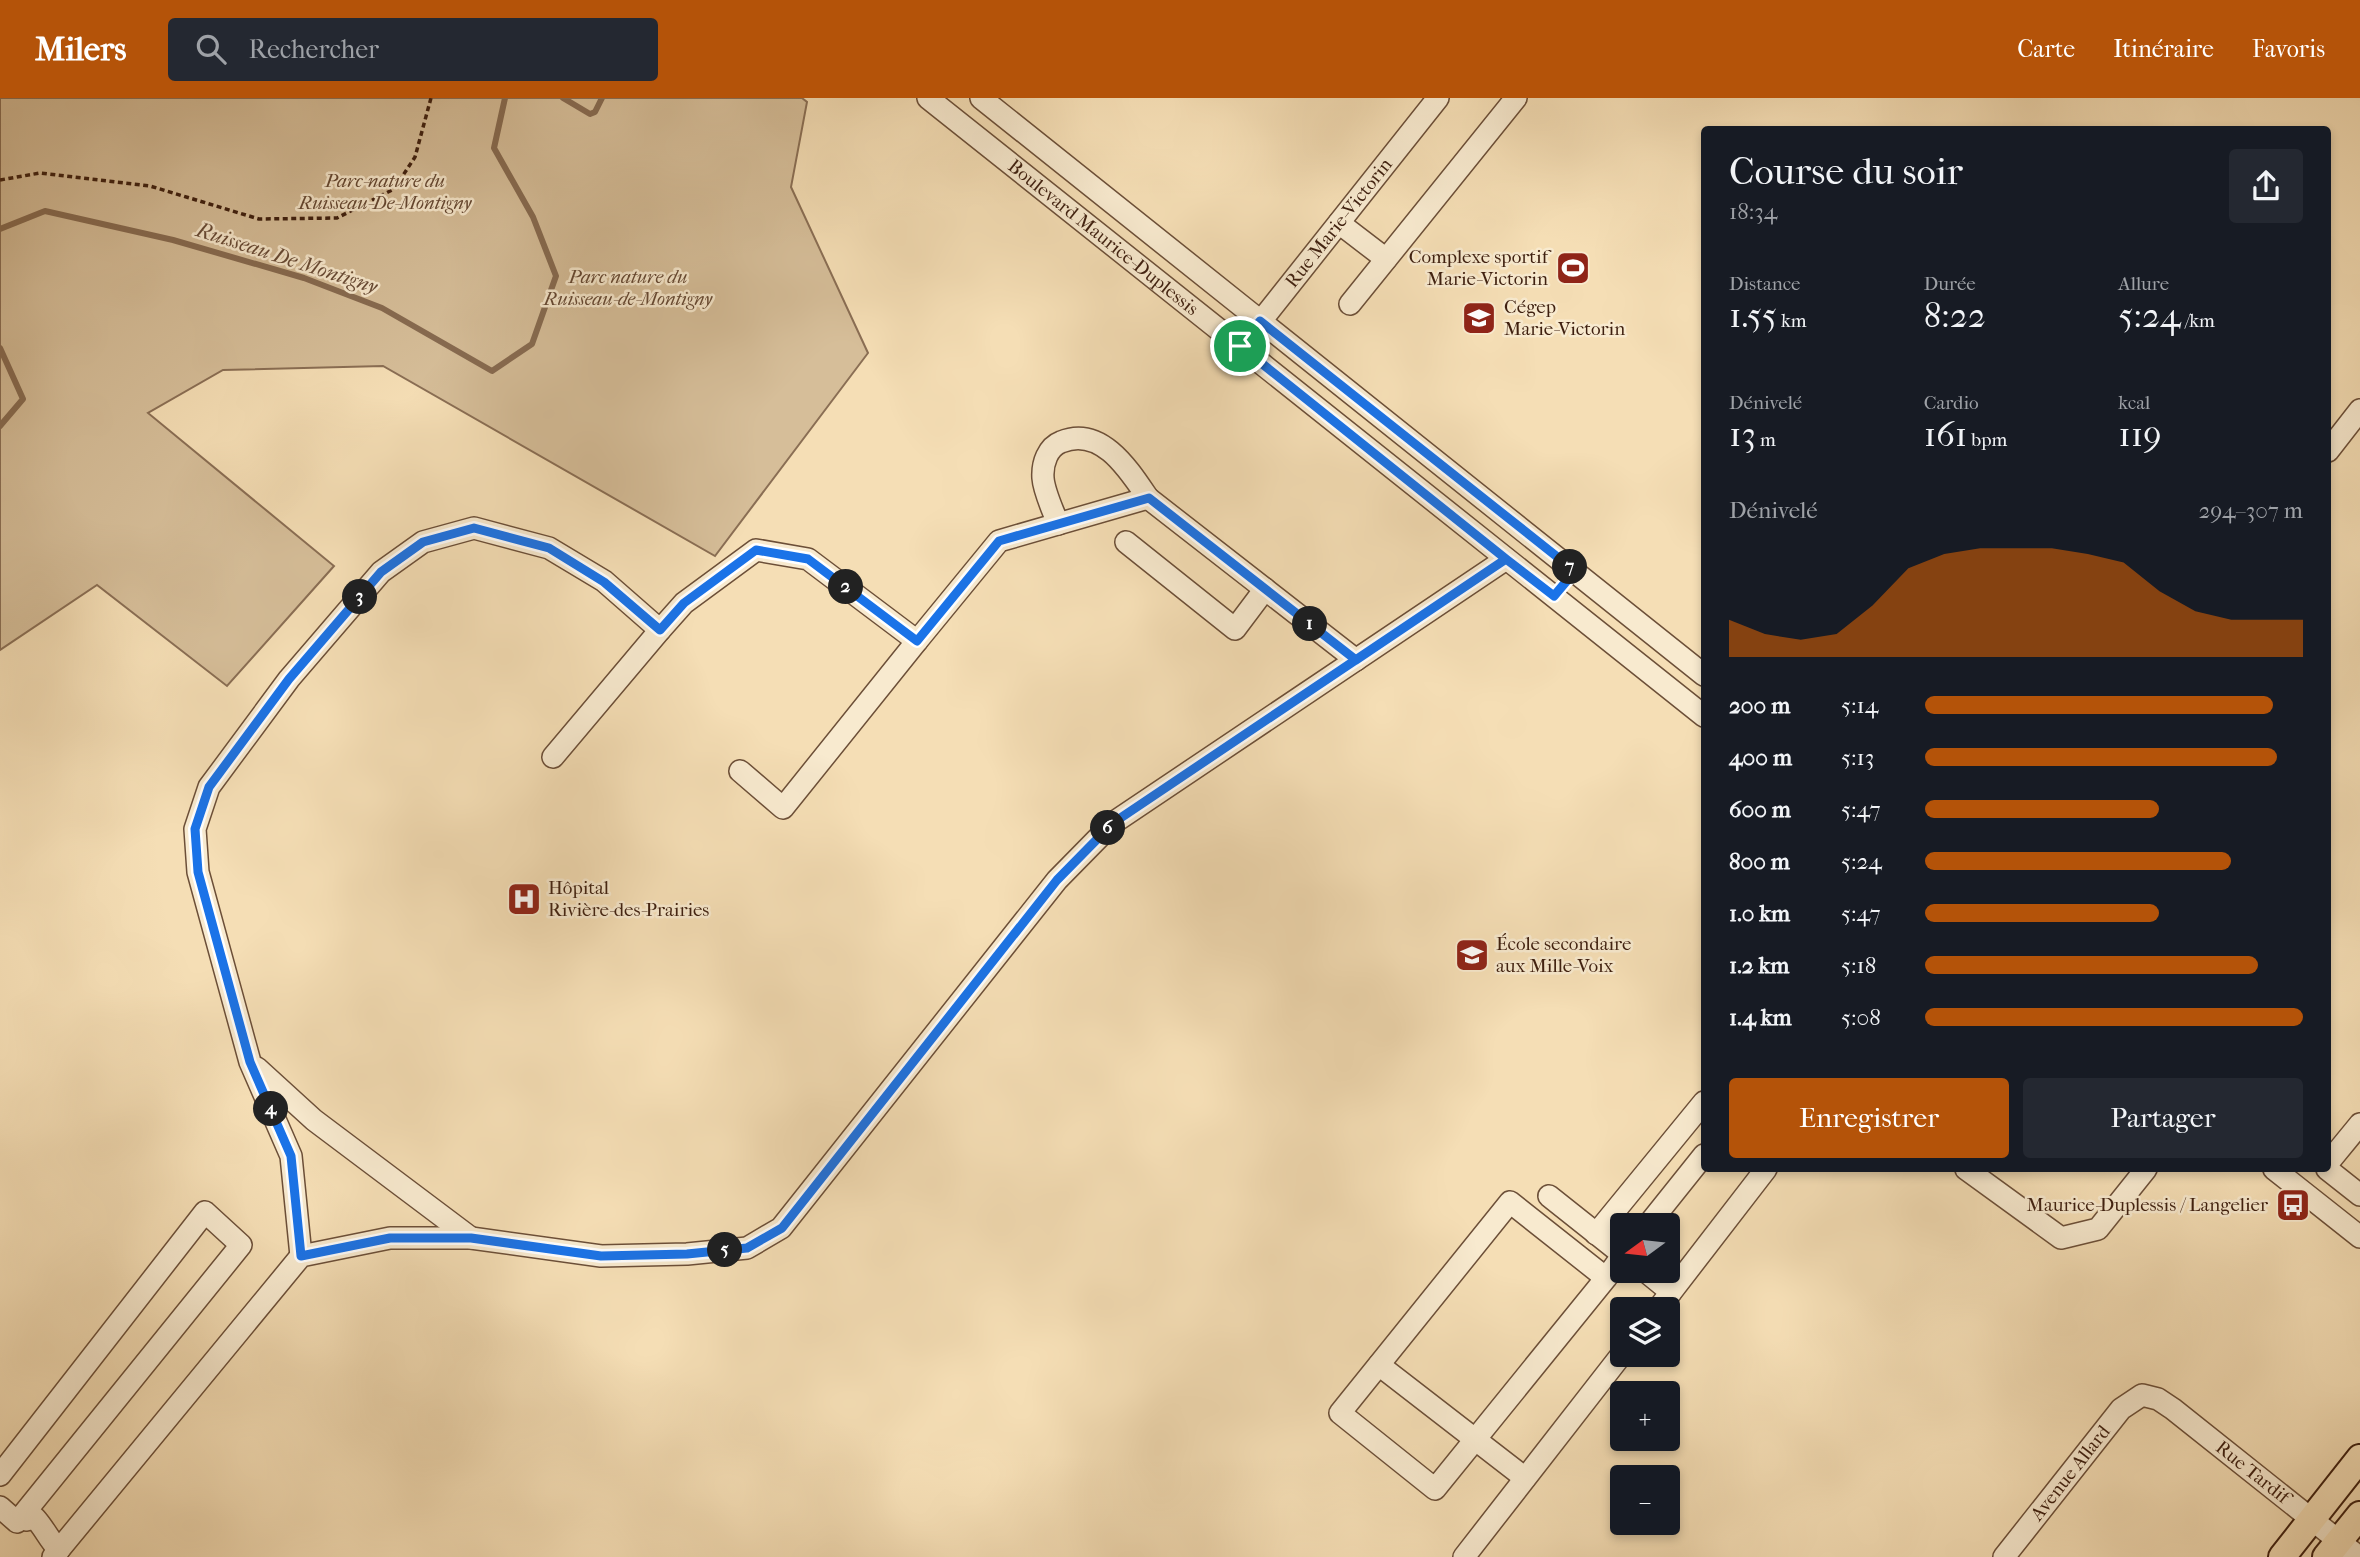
<!DOCTYPE html>
<html lang="fr">
<meta charset="utf-8">
<style>
:root{--surface:#171b24;--page:#242831;--text:#f1f3f6;--muted:#9ea1a6;--accent:#b45309}
body{margin:0;font-family:"IM FELL French Canon",serif;background:var(--page);color:var(--text);height:100vh;display:flex;flex-direction:column;font-size:26px;white-space:nowrap}
*{box-sizing:border-box;margin:0}
p{font-size:23px;color:var(--muted)}
.icon{flex:none;width:38px;height:38px;fill:none;stroke:currentColor;stroke-width:2;stroke-linecap:round;stroke-linejoin:round}
.map{position:relative;flex:1;overflow:hidden}
.panel{position:absolute;left:1701px;top:28px;width:630px;height:1046px;display:flex;flex-direction:column;background:var(--surface);border-radius:7px;box-shadow:0 4px 10px #0003}
.panel>*{flex:none}
.needle{width:46px;rotate:255deg}
.tools{position:absolute;left:1610px;top:1115px;display:grid;gap:14px}
.tools a{display:grid;place-items:center;width:70px;height:70px;border-radius:7px;background:var(--surface);box-shadow:0 4px 10px #0003;font-size:35px}
.pin{position:absolute;display:grid;place-items:center;width:60px;height:60px;color:#fff;margin:-30px;border:4px solid #fff;border-radius:50%;box-shadow:0 2px 7px #0007}
.km{position:absolute;width:35px;height:35px;margin:-18px;border-radius:50%;background:#222;color:#fff;font-size:19px;line-height:35px;text-align:center}
.round{display:grid;place-items:center;flex:none;width:74px;height:74px;border-radius:7px;background:var(--page)}
.headline{display:flex;align-items:center;justify-content:space-between;height:119px;padding:0 28px}
h1{font-size:38px;font-weight:600;line-height:52px}
.figures{display:grid;grid-template-columns:repeat(3,1fr);gap:10px;height:119px;padding:7px 28px}
.figures div{display:grid;align-content:center}
.figures b{font-size:35px;font-weight:600}
.figures small{font-size:19px;font-weight:400}
.figures p{font-size:19px}
.chart{height:196px;padding:14px 28px}
.chart p{display:flex;justify-content:space-between}
.chart svg{width:100%;height:126px;margin-top:7px;fill:var(--accent);opacity:.7}
.button{display:flex;gap:14px;margin-top:auto;padding:14px 28px}
.button a{flex:1;height:80px;border-radius:7px;background:var(--accent);color:#fff;font-size:28px;font-weight:600;line-height:80px;text-align:center}
.button a+a{background:var(--page);color:var(--text)}
ul{padding:0 28px;list-style:none;font-size:23px}
li{display:grid;grid-template-columns:112px 84px 1fr;align-items:center;height:52px}
li i{height:18px;border-radius:9px;background:var(--accent)}
header{display:flex;align-items:center;gap:42px;box-sizing:border-box;height:98px;padding:0 35px;background:var(--accent);color:#fff}
header strong{font-size:33px}
nav{display:flex;gap:38px;margin-inline-start:auto;font-size:24px}
.search{width:490px;height:63px;background:var(--page);display:flex;align-items:center;gap:18px;box-sizing:border-box;padding:0 24px;border-radius:7px;color:var(--muted);font-size:26px}
.map>svg:first-child{display:block}
.green{fill:#d6be99;stroke:#8a6e54;stroke-width:2}
.lines{fill:none;stroke-linecap:round;stroke-linejoin:round}
.stream{stroke:#876b51;stroke-width:6}
.minor-casing{stroke:#6c4f38;stroke-width:24}
.major-casing{stroke:#3e1f0f;stroke-width:30}
.path{stroke:#3e1f0f;stroke-width:3.5;stroke-dasharray:5 3.5;stroke-linecap:butt}
.minor{stroke:#f8eacf;stroke-width:21}
.major{stroke:#f5deb5;stroke-width:26}
.route-casing{stroke:#fff;stroke-width:14}
.route{stroke:#1a73e8;stroke-width:9}
.labels{text-anchor:middle;dominant-baseline:central;stroke-width:5;stroke-linejoin:round;paint-order:stroke}
.park-label{font-size:19px;font-style:italic;fill:#644732;stroke:#f8eacf}
.street-label{font-size:19px;fill:#3e1f0f;stroke:#f8eacf}
.poi-label{font-size:19px;fill:#3e1f0f;stroke:#f8eacf;text-anchor:start}
.water-label{font-size:21px;font-style:italic;fill:#684b36;stroke:#f8eacf}
</style>
<header>
<strong>Milers</strong>
<div class="search"><svg class="icon" aria-label="search" viewBox="0 0 24 24"><circle cx="10" cy="10" r="6"/><path d="M15 15l6 6"/></svg>Rechercher</div>
<nav><a>Carte</a><a>Itinéraire</a><a>Favoris</a></nav>
</header>
<div class="map">
<svg width="2360" height="1459" viewBox="0 0 2360 1459">
<rect width="100%" height="100%" fill="#f5deb5"/>
<filter id="stains"><feTurbulence type="fractalNoise" baseFrequency=".00286" numOctaves="4"/><feColorMatrix values="0 0 0 0 .2 0 0 0 0 .09 0 0 0 0 .02 0 0 0 .5 -.17"/></filter>
<radialGradient id="worn" r=".72"><stop offset=".6" stop-color="#630" stop-opacity="0"/><stop offset="1" stop-color="#630" stop-opacity=".3"/></radialGradient>
<!-- green -->
<polygon class="green" points="0,0 802,0 807,4 791,89 868,255 715,458 383,268 223,272 148,315 334,468 227,588 97,487 0,552"/>
<g class="lines">
<!-- stream -->
<g class="stream">
<polyline points="563,0 590,16 595,14 602,0"/>
<polyline points="0,131 45,113 173,142 304,180 382,210 492,273 532,246 556,178 533,119 494,50 505,0"/>
<polyline points="0,250 23,301 0,328"/>
</g>
<!-- minor casing -->
<g class="minor-casing">
<g id="minor">
<path id="s1" d="M928,0l776,618"/>
<polyline points="981,0 1704,577"/>
<polyline points="1339,125 1386,161"/>
<polyline points="1350,206 1516,0"/>
<path id="s2" d="M1253,233l185,-233"/>
<polyline points="2328,353 2360,312"/>
<path d="M1058,426c-5,-14 -14,-32 -15,-46 -1,-15 5,-31 18,-36 40,-17 68,28 87,56"/>
<polyline points="1126,444 1235,531 1265,491"/>
<polyline points="553,659 660,532"/>
<polyline points="740,673 783,710 917,543"/>
<polyline points="257,970 314,1022 471,1140"/>
<polyline points="2328,1065 2360,1026"/>
<polyline points="1966,1071 2061,1140 2098,1131 2146,1071"/>
<polyline points="2274,1071 2360,1139"/>
<polyline points="2327,1071 2360,1097"/>
<polyline points="1549,1098 1622,1156"/>
<polyline points="1648,1127 1704,1057"/>
<polyline points="1596,1136 1704,1004"/>
<polyline points="301,1158 291,1058 250,964 198,774 195,731 209,689 289,581 381,474 423,444 474,430 549,450 604,483 660,532 684,505 756,452 808,461 917,543 999,443 1148,400 1356,562"/>
<polyline points="1644,1172 1671,1194"/>
<polyline points="1606,1180 1510,1104 1340,1315 1435,1391 1606,1180 1622,1158"/>
<polyline points="1658,1211 1766,1071"/>
<polyline points="1379,1267 1525,1380"/>
<polyline points="0,1377 205,1114 241,1147 17,1424 0,1409"/>
<path d="M26,1422l9,-2c10,11 14,22 24,32"/>
<polyline points="53,1459 301,1158 390,1140 471,1140 601,1158 687,1156 747,1150 781,1130 1057,782 1113,725 1506,461"/>
<polyline points="1464,1459 1622,1256"/>
<path id="s3" d="M2004,1459l117,-148 21,-14 16,4 15,10 186,148"/>
</g>
</g>
<!-- major casing -->
<g class="major-casing">
<g id="major">
<polyline points="2282,1459 2360,1360"/>
<polyline points="2326,1459 2360,1417"/>
</g>
</g>
<!-- path -->
<polyline class="path" points="0,82 40,75 150,88 259,121 337,120 394,91 415,59 431,0"/>
<!-- minor -->
<use href="#minor" class="minor"/>
<!-- major -->
<use href="#major" class="major"/>
</g>
<g class="lines">
<!-- route casing -->
<g class="route-casing">
<polyline id="route" points="1240,248 1506,461 1356,562 1149,400 999,443 917,543 808,461 756,452 684,505 660,532 604,484 549,450 474,430 423,444 381,474 289,581 209,689 195,731 198,774 250,964 291,1058 301,1158 390,1140 471,1140 601,1158 687,1156 747,1150 782,1130 1057,782 1113,725 1506,461 1554,498 1575,473 1260,223 1240,248"/>
</g>
<!-- route -->
<use href="#route" class="route"/>
</g>
<!-- icons -->
<defs>
<g id="stadium-square" transform="scale(1.75)"><rect x="-9" y="-9" width="18" height="18" rx="4" fill="#8f2418" stroke="#f8eacf"/><path d="M0-5a6.5 5 0 1 0 0 10a6.5 5 0 1 0 0-10ZM-3.5-1.8h7v3.6h-7Z" fill="#fff"/></g>
<g id="university-square" transform="scale(1.75)"><rect x="-9" y="-9" width="18" height="18" rx="4" fill="#8f2418" stroke="#f8eacf"/><path d="M0-5L7-2L0 1L-7-2ZM-4 1L0 2.5L4 1V4Q0 6-4 4Z" fill="#fff"/></g>
<g id="hospital-square" transform="scale(1.75)"><rect x="-9" y="-9" width="18" height="18" rx="4" fill="#8f2418" stroke="#f8eacf"/><path d="M-5-5h3v3.5h4V-5h3V5h-3V1.5h-4V5h-3Z" fill="#fff"/></g>
<g id="school-square" transform="scale(1.75)"><rect x="-9" y="-9" width="18" height="18" rx="4" fill="#8f2418" stroke="#f8eacf"/><path d="M0-5L7-2L0 1L-7-2ZM-4 1L0 2.5L4 1V4Q0 6-4 4Z" fill="#fff"/></g>
<g id="bus-square" transform="scale(1.75)"><rect x="-9" y="-9" width="18" height="18" rx="4" fill="#8f2418" stroke="#f8eacf"/><path d="M-5-6H5V4H4V6H2V4H-2V6H-4V4H-5ZM-3.5-4V0h7V-4ZM-3.5 1.2v1.5H-2V1.2ZM2 1.2v1.5H3.5V1.2Z" fill="#fff"/></g>
</defs>
<g fill-rule="evenodd">
<use href="#stadium-square" x="1573" y="170"/>
<use href="#university-square" x="1479" y="220"/>
<use href="#hospital-square" x="524" y="801"/>
<use href="#school-square" x="1472" y="857"/>
<use href="#bus-square" x="2293" y="1107"/>
</g>
<g class="labels">
<!-- park labels -->
<g class="park-label">
<text x="385" y="83">Parc-nature du<tspan x="385" dy="22">Ruisseau-De-Montigny</tspan></text>
<text x="628" y="179">Parc nature du<tspan x="628" dy="22">Ruisseau-de-Montigny</tspan></text>
</g>
<!-- street labels -->
<g class="street-label">
<text stroke="none"><textPath href="#s2" startOffset="138">Rue Marie-Victorin</textPath></text>
<text stroke="none"><textPath href="#s1" startOffset="224">Boulevard Maurice-Duplessis</textPath></text>
<text stroke="none"><textPath href="#s3" startOffset="350">Rue Tardif</textPath></text>
<text stroke="none"><textPath href="#s3" startOffset="107">Avenue Allard</textPath></text>
</g>
<!-- poi labels -->
<g class="poi-label">
<text x="1548" y="159" text-anchor="end">Complexe sportif<tspan x="1548" dy="22">Marie-Victorin</tspan></text>
<text x="1504" y="209">Cégep<tspan x="1504" dy="22">Marie-Victorin</tspan></text>
<text x="548" y="790">Hôpital<tspan x="548" dy="22">Rivière-des-Prairies</tspan></text>
<text x="1496" y="846">École secondaire<tspan x="1496" dy="22">aux Mille-Voix</tspan></text>
<text x="2268" y="1107" text-anchor="end">Maurice-Duplessis / Langelier</text>
</g>
<!-- water labels -->
<g class="water-label">
<text transform="translate(287 160) rotate(18)">Ruisseau De Montigny</text>
</g>
</g>
<rect width="100%" height="100%" filter="url(#stains)"/>
<rect width="100%" height="100%" fill="url(#worn)"/>
</svg>
<div class="tools">
<a><svg class="needle" viewBox="-14 -14 28 28"><path d="M0-13l5 13h-10z" fill="#e53935"/><path d="M0 13l5-13h-10z" fill="#9ea1a6"/></svg></a>
<a><svg class="icon" aria-label="layers" viewBox="0 0 24 24"><path d="M12 4l9 5-9 5-9-5zM3 14l9 5 9-5"/></svg></a>
<a>+</a>
<a>−</a>
</div>
<div class="pin" style="left:1240px;top:248px;background:#1e9e55"><svg class="icon" aria-label="arrive" viewBox="0 0 24 24"><path d="M6 21V4h12l-3 4 3 4H6"/></svg></div>
<b class="km" style="left:1310px;top:526px">1</b>
<b class="km" style="left:846px;top:489px">2</b>
<b class="km" style="left:360px;top:499px">3</b>
<b class="km" style="left:271px;top:1011px">4</b>
<b class="km" style="left:725px;top:1152px">5</b>
<b class="km" style="left:1108px;top:730px">6</b>
<b class="km" style="left:1570px;top:469px">7</b>
<section class="panel">
<div class="headline"><div><h1>Course du soir</h1><p>18:34</p></div><a class="round"><svg class="icon" aria-label="share" viewBox="0 0 24 24"><path d="M12 15V3M7 8l5-5 5 5M5 13v7h14v-7"/></svg></a></div>
<div class="figures">
<div><p>Distance</p><b>1.55<small> km</small></b></div>
<div><p>Durée</p><b>8:22</b></div>
<div><p>Allure</p><b>5:24<small> /km</small></b></div>
</div>
<div class="figures">
<div><p>Dénivelé</p><b>13<small> m</small></b></div>
<div><p>Cardio</p><b>161<small> bpm</small></b></div>
<div><p>kcal</p><b>119</b></div>
</div>
<div class="chart"><p><span>Dénivelé</span>294–307 m</p>
<svg viewBox="0 0 160 44" preserveAspectRatio="none"><path d="M0 44V31L10 36L20 38L30 36L40 26L50 13L60 8L70 6L80 6L90 6L100 8L110 11L120 21L130 28L140 31L150 31L160 31V44z"/></svg>
</div>
<ul>
<li><b>200 m</b>5:14<i style="width:92%"></i></li>
<li><b>400 m</b>5:13<i style="width:93%"></i></li>
<li><b>600 m</b>5:47<i style="width:62%"></i></li>
<li><b>800 m</b>5:24<i style="width:81%"></i></li>
<li><b>1.0 km</b>5:47<i style="width:62%"></i></li>
<li><b>1.2 km</b>5:18<i style="width:88%"></i></li>
<li><b>1.4 km</b>5:08<i style="width:100%"></i></li>
</ul>
<div class="button"><a>Enregistrer</a><a>Partager</a></div>
</section>
</div>
